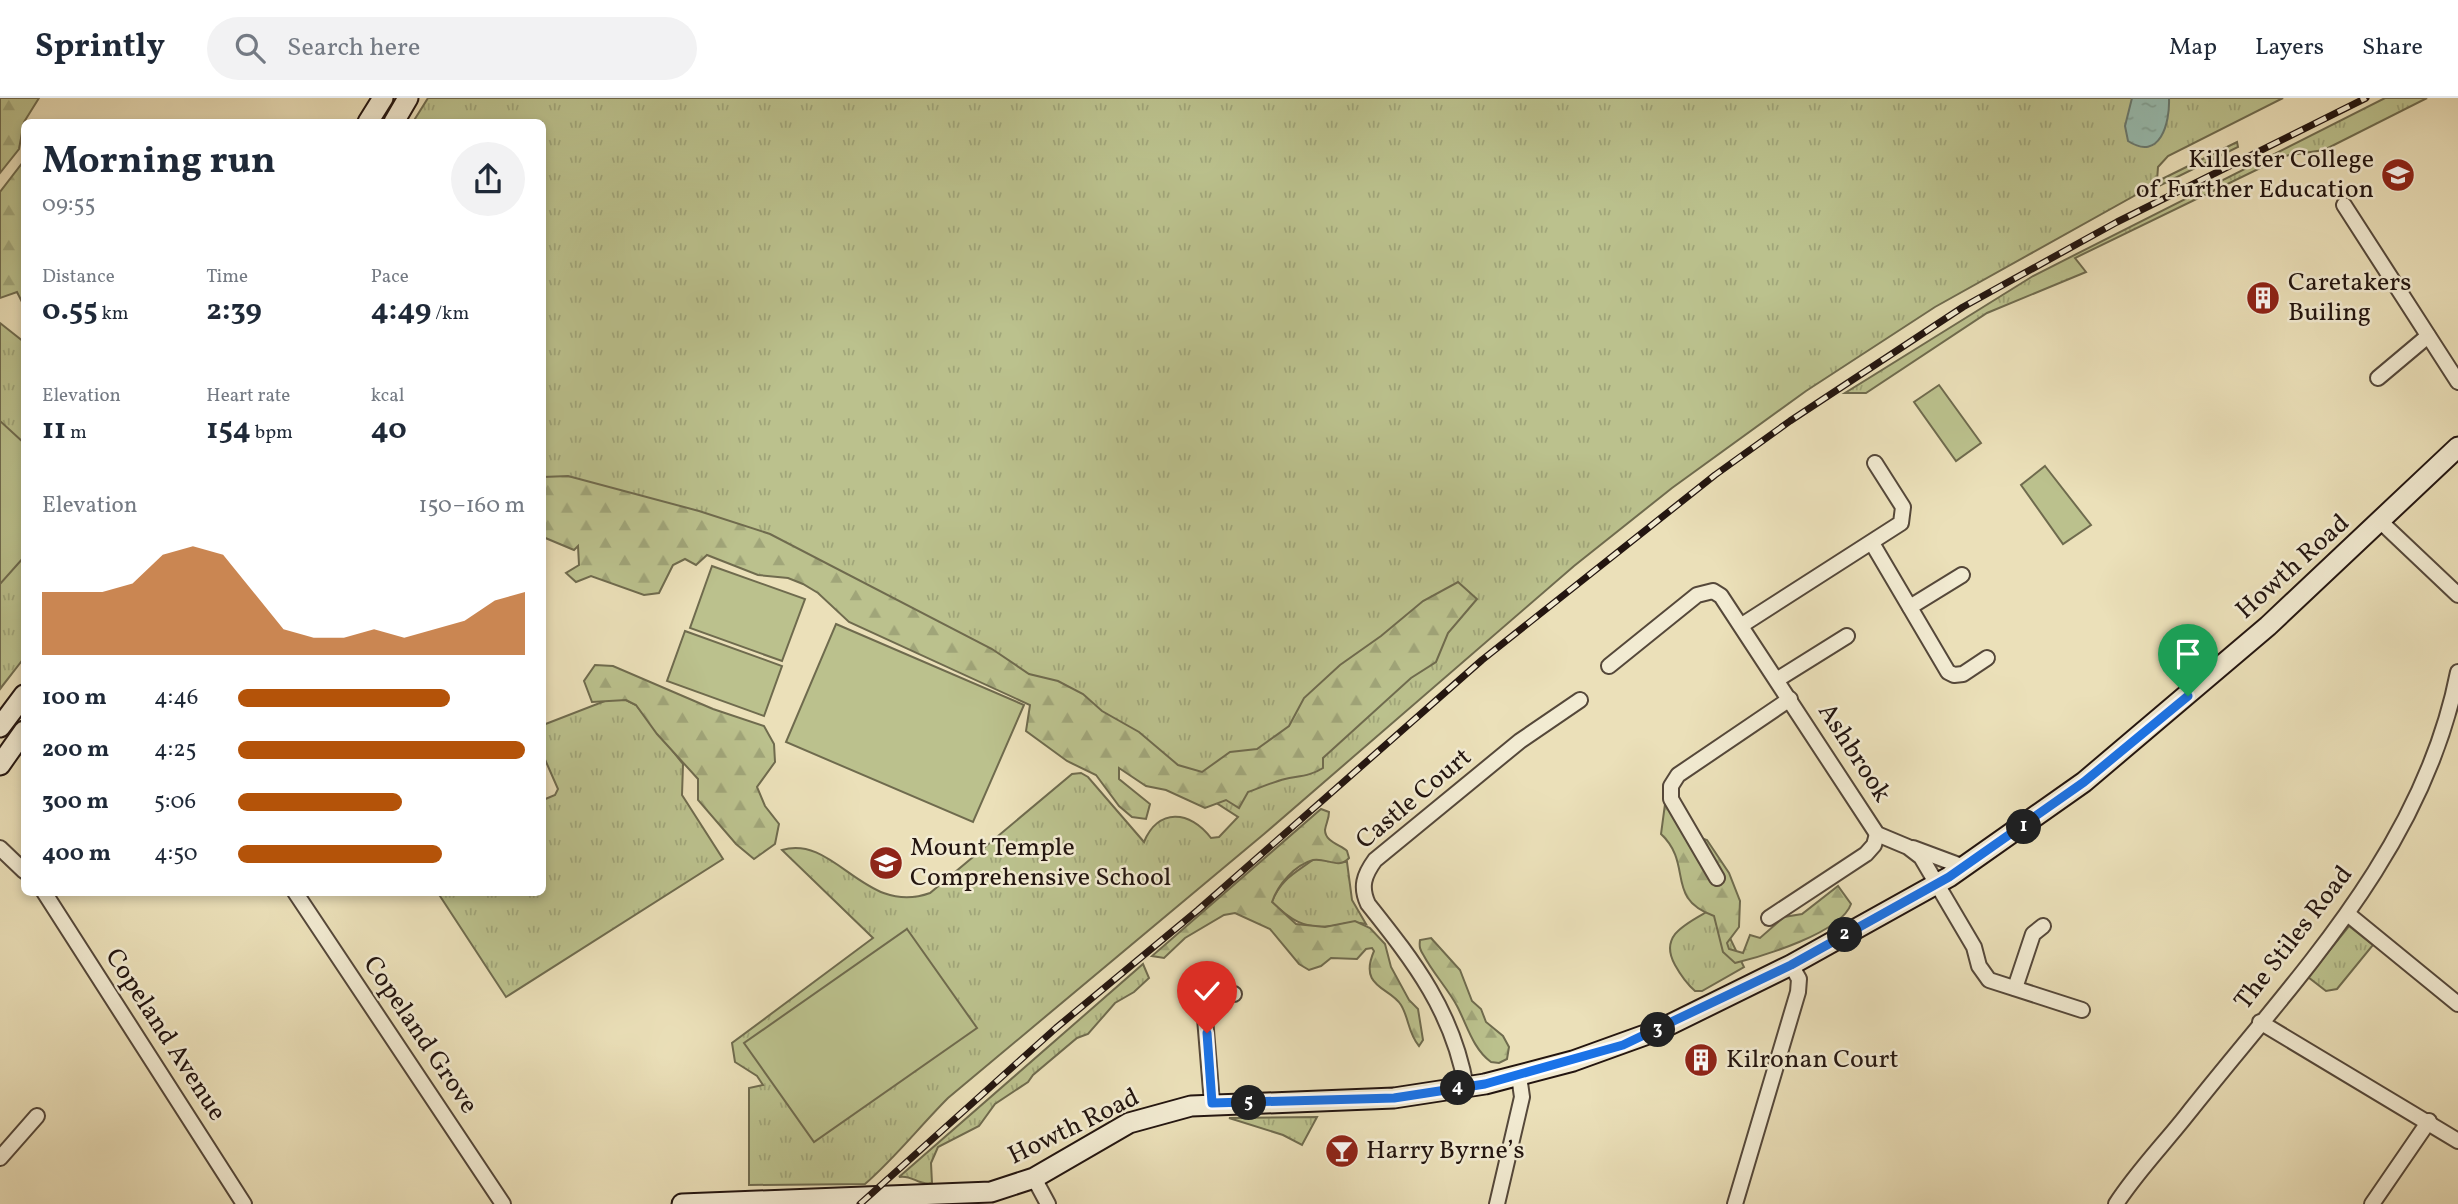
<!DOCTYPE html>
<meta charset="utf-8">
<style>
:root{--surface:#fff;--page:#f2f2f3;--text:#1f2937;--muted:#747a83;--line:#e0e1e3;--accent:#b45309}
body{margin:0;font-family:Vollkorn,serif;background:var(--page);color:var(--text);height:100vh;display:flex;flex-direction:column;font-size:26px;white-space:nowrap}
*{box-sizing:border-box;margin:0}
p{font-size:23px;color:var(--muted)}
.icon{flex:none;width:38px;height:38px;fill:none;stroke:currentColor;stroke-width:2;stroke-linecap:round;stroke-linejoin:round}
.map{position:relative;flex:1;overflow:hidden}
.details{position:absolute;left:21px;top:21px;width:525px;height:777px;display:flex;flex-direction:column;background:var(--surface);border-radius:10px;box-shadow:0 4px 10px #0003}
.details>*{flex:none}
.pin{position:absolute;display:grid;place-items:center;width:60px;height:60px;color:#fff;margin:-72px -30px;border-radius:50% 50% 50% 0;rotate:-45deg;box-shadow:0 0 7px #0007}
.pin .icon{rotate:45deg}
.km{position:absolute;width:35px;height:35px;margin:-18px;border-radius:50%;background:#222;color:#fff;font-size:19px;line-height:35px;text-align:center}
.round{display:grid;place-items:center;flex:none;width:74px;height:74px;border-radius:37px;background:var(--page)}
.head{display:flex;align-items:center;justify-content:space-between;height:119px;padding:0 21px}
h1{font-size:38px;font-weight:700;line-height:52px}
.metrics{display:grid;grid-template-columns:repeat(3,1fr);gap:10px;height:119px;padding:7px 21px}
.metrics div{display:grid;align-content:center}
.metrics b{font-size:30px;font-weight:700}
.metrics small{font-size:19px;font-weight:400}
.metrics p{font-size:19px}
.chart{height:196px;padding:14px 21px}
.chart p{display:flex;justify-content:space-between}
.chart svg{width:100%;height:126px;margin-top:7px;fill:var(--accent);opacity:.7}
ul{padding:0 21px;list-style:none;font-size:23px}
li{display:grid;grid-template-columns:112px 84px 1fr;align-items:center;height:52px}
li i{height:18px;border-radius:9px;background:var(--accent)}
header{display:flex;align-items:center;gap:42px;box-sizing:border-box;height:98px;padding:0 35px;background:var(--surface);border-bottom:2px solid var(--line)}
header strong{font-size:33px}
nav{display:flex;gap:38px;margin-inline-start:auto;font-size:24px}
.search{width:490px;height:63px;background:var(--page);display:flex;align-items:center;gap:18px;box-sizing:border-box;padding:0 24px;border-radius:38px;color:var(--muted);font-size:26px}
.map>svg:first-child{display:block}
.grass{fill:url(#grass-tufts);stroke:#6f6b4e;stroke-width:2}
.forest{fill:url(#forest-firs);stroke:#6f6b4e;stroke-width:2}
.garden{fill:#bbc18d;stroke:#6f6b4e;stroke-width:2}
.water{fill:url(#water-ripples);stroke:#697a71;stroke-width:2}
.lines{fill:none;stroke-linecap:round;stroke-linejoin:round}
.minor-casing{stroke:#55483a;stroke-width:18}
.secondary-casing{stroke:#231510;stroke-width:23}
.minor{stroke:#f2ebd2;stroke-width:14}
.secondary{stroke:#f2ebd2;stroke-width:19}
.rail-casing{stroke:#231510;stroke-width:7}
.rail{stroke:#f2ebd2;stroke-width:4.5;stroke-dasharray:13;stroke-linecap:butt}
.route-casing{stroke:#fff;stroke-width:14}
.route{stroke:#1a73e8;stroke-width:9}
.labels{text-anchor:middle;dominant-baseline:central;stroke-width:5;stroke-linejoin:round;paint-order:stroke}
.poi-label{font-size:26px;fill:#231510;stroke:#f2ebd2;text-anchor:start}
.street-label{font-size:26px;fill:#231510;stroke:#f2ebd2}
</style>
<header>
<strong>Sprintly</strong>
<div class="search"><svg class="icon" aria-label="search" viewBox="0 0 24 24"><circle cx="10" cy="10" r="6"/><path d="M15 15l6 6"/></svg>Search here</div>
<nav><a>Map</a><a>Layers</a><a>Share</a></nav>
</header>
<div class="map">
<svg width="2458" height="1106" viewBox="0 0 2458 1106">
<defs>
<pattern id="grass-tufts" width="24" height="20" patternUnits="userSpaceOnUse" patternTransform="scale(1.75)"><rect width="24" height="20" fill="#bbc18d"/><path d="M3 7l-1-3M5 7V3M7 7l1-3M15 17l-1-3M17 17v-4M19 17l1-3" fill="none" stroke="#a0a579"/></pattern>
<pattern id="forest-firs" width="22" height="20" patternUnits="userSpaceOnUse" patternTransform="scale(1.75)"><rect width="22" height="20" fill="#bbc18d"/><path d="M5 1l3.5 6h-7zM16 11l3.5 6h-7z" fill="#a0a579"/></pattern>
<pattern id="water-ripples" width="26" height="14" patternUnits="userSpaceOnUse" patternTransform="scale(1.75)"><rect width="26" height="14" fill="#98bdb1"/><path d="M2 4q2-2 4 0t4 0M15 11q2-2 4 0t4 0" fill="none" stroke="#83a297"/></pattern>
</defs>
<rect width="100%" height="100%" fill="#ebe0b9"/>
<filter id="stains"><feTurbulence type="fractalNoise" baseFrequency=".00286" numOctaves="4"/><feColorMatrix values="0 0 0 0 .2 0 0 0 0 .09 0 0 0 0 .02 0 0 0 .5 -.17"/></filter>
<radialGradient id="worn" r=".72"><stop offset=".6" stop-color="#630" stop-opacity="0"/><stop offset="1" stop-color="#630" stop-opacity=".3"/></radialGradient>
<!-- grass -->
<g class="grass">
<path d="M428,0h1855l-115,58 -10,11 -1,14 -7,6 -215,120 -129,84 -134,97 -98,78 -310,268 -316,264c-28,28 -53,60 -83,86l-116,1v-97l14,-3 -6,-9 -22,-14 -3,-19 141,-105 -91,-88c53,-16 83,67 148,43l142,-119 9,-1 7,4 56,65c14,-34 46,-32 67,-4l8,-1 19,-20 -101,-65 -318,-173 -276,-82 -1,-375h-129z"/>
<polygon points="2385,0 2427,0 2324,52 2285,58 2075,160 2086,174 1987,215 1866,295 1845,295 2033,178"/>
<polygon points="2237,44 2238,49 2161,87 2162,81"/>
<polygon points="0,225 24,244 24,560 0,591"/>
<polygon points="610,601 626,602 636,607 683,666 682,697 723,761 506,899 438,795 542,794 543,702 555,697 558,691 543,657 543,627"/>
<path d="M1314,761l33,3 5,38 14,24c-13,-3 -21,0 -34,2 -27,4 -43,-7 -60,-24 8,-23 25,-30 42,-43z"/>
<path d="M1715,809l29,60 -42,24h-7c-8,-7 -15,-17 -20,-26 -18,-32 16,-43 40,-58z"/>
<polygon points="2349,828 2373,847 2337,891 2326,893 2308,879"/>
<path d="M1143,866l6,14 -15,14 -19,11 -27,31 -11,4 -44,37 -5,7 -33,22 -16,22 -41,21 -7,16 1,20c-14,3 -20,-9 -33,-6z"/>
<polygon points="1317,1019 1302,1047 1283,1037 1229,1020"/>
</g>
<!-- forest -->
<g class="forest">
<polygon points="0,0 39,0 24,24 19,51 0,75"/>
<polygon points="23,64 24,64 24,208 17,194 0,200 0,94"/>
<path d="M568,378l131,35 71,23 222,115 37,25 29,7 25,13 19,17 37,21 39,33 24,7 28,-20 27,-3 32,-23 15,-28 36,-33 41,-29 42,-35 35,-19 19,17 -29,34 -12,29 -25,16 -88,80v10c-12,8 -25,8 -38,11 -12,3 -26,9 -37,13l-9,16 -13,-8 -21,8 -39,-18 -20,-4 -27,-18v11l31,25 -4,15 -14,-2 -13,-11 -23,-31 -29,-14 -41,-30 4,-26 -181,-83 -31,-29 -15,-9 -15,-6 -30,-3 -51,-20 -11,10 -11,-6 -12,6 -14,28 -15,2 -53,-19 -15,6 -10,-9 13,-8 -1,-19 -4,4 -31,-13v-60z"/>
<polygon points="595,567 613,568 713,611 764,628 774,646 775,664 757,689 765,708 779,726 775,746 754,761 736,746 698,702 698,681 657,636 636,607 626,602 592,604 584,583"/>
<path d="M1665,706l7,4 12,24 23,8 22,33 11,28 -1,26 -12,16 2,6 14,4 7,-18 10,3 24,-21 18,-3 36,-28 13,18c-10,29 -88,52 -116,59l-12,-11 -9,-36c-50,-18 -20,-51 -53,-82z"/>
<path d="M1321,711l8,3c0,7 -3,11 -4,18 0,12 16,15 22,21l2,7c-10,12 -24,-1 -36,2 -18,5 -35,24 -41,42l24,22 29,3 30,-6 15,7 15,16 6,23 18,33 9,9 5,31 -4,6c-11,-13 -10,-28 -18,-41 -11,-18 -43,-17 -27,-54l-2,-3 -6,1 -9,10 -26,-1 -10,8 -12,4 -10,-6 -29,-35 -35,-16 -11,2 -39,23 -21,20 -12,-2z"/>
<path d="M1431,840l29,32 12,31 9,8 5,13 17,14 6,11 -2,12 -8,4 -8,-1c-18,-13 -24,-37 -34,-56 -9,-17 -24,-33 -33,-50 -4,-6 -5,-9 -4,-16z"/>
</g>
<!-- garden -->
<g class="garden">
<polygon points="1939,287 1981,345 1956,363 1914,304"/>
<polygon points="0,323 24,345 24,459 0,486"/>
<polygon points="2045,368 2091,427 2063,446 2021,387"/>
<polygon points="712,468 805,501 782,563 690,530"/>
<polygon points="836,526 1024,607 973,724 786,644"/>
<polygon points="685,533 782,568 764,618 667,583"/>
<polygon points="907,831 977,930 814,1044 744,945"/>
</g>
<!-- water -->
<path class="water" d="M2132,0h37c1,25 -9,64 -41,43l-3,-15z"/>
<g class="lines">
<!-- minor casing -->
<g class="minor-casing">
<g id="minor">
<polyline points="2344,107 2458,284"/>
<polyline points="2378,280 2428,238"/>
<polyline points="2381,424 2458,497"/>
<polyline points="1872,445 1948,574 1954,577 1963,576 1987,560"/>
<polyline points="1910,509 1962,477"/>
<polyline points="1742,527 1901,425 1903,409 1875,365"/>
<polyline points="1609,568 1697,497 1713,493 1721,498 1877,736 1908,749 1921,759 1974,849 1979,868 1989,882 2082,912"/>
<polyline points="1778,581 1847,538"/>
<polyline points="0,750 24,773"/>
<polyline points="1913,750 1964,769"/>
<polyline points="1717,780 1671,701 1671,688 1678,677 1790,601"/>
<polyline points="44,794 244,1106"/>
<polyline points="295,794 503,1106"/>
<polyline points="2349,817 2458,906"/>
<polyline points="1769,820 1866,756 1874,747 1877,736"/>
<polyline points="2015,890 2033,836 2043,828"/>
<polyline points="2260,924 2458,1043"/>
<path d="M1466,989c-13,-75 -51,-124 -98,-183 -8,-17 -4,-29 7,-44l145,-119 60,-41"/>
<polyline points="1212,1005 1204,908 1207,900 1216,895 1234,896"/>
<polyline points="0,1060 37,1018"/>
<polyline points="1034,1080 1048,1106"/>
<polyline points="1497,1106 1522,999 1519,978"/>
<polyline points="1735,1106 1798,894 1799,881 1791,867"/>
<path d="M2116,1106c20,-31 47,-59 70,-88 109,-138 237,-265 272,-444"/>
<polyline points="2372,1106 2429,1023"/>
</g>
</g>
<!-- secondary casing -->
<g class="secondary-casing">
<g id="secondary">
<polyline points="368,24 383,0"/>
<polyline points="394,24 408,0"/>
<polyline points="0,629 24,597"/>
<polyline points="0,667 24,633"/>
<polyline points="682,1106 991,1094 1034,1080 1129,1025 1191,1008 1394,1000 1485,986 1573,963 1659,932 1791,867 1949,779 2084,684 2268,528 2458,349"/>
</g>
</g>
<!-- minor -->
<use href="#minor" class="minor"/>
<!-- secondary -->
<use href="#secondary" class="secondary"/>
<!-- rail casing -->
<g class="rail-casing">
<polyline id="rail" points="860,1106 1056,930 1198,812 1482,562 1715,377 1790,323 1963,209 2117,124 2366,0"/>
</g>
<!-- rail -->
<use href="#rail" class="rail"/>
</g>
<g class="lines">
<!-- route casing -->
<g class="route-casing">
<polyline id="route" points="1207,935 1212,1005 1394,1000 1485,986 1623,947 1791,867 1949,779 2084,684 2188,598"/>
</g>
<!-- route -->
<use href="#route" class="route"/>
</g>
<!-- icons -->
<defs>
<g id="university-disc" transform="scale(1.75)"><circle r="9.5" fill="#8f2418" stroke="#f2ebd2"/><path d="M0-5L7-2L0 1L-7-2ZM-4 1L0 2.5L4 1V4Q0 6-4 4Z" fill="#fff"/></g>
<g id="building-disc" transform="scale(1.75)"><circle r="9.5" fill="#8f2418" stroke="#f2ebd2"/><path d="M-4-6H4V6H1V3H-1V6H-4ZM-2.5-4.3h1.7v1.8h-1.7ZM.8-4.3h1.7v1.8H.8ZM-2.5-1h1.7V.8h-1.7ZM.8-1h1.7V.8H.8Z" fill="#fff"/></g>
<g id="school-disc" transform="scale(1.75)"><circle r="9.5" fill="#8f2418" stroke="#f2ebd2"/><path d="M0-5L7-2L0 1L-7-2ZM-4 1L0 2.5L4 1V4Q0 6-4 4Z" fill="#fff"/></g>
<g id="bar-disc" transform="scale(1.75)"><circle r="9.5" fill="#8f2418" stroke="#f2ebd2"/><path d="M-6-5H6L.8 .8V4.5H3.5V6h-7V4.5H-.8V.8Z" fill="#fff"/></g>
</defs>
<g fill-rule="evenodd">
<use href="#university-disc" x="2398" y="77"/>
<use href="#building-disc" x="2263" y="200"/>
<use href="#school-disc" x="886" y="765"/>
<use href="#building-disc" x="1701" y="962"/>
<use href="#bar-disc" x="1342" y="1053"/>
</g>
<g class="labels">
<!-- poi labels -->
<g class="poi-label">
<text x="2374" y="62" text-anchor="end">Killester College<tspan x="2374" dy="30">of Further Education</tspan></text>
<text x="2288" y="185">Caretakers<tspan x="2288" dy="30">Builing</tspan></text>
<text x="910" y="750">Mount Temple<tspan x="910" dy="30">Comprehensive School</tspan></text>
<text x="1726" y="962">Kilronan Court</text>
<text x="1366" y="1053">Harry Byrne’s</text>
</g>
<!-- street labels -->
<g class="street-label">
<text transform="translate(2293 469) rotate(-42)">Howth Road</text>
<text transform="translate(1854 655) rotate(57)">Ashbrook</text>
<text transform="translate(1414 701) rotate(-40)">Castle Court</text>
<text transform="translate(2294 840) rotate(-52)">The Stiles Road</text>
<text transform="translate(165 937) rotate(57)">Copeland Avenue</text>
<text transform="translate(420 937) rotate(56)">Copeland Grove</text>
<text transform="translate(1074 1029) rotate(-26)">Howth Road</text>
</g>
</g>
<rect width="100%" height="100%" filter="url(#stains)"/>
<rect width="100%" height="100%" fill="url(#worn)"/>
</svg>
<div class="pin" style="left:2188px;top:598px;background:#1e9e55"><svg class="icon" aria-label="arrive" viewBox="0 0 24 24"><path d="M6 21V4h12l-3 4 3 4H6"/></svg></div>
<div class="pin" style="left:1207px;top:935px;background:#d93025"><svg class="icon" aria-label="check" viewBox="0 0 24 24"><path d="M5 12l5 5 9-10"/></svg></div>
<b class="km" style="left:2024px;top:729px">1</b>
<b class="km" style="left:1845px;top:837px">2</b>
<b class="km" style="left:1658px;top:932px">3</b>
<b class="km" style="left:1458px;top:990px">4</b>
<b class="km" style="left:1249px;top:1005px">5</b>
<section class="details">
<div class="head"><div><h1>Morning run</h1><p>09:55</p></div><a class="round"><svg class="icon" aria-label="share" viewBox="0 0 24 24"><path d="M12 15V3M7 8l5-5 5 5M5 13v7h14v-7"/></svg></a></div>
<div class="metrics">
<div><p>Distance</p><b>0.55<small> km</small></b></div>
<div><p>Time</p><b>2:39</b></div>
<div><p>Pace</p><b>4:49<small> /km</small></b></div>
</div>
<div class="metrics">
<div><p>Elevation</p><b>11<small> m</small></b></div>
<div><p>Heart rate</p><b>154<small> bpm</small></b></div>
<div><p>kcal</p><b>40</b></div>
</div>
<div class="chart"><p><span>Elevation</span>150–160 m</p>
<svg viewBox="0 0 160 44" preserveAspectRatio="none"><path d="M0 44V22L10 22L20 22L30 19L40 9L50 6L60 9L70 22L80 35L90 38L100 38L110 35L120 38L130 35L140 32L150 25L160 22V44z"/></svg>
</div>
<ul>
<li><b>100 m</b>4:46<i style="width:74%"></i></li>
<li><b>200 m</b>4:25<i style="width:100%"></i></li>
<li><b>300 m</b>5:06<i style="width:57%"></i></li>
<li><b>400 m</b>4:50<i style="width:71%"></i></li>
</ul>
</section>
</div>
